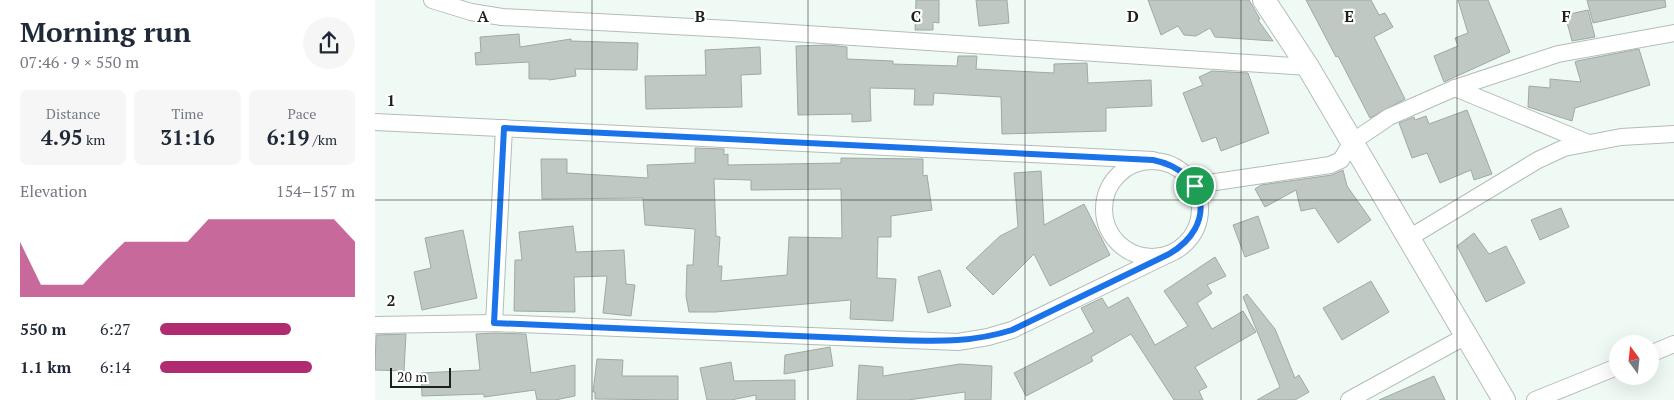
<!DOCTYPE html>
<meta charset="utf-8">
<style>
:root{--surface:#fff;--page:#f6f6f7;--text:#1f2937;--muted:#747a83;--accent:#b12b71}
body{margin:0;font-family:"PT Serif",serif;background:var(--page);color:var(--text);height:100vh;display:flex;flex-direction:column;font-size:19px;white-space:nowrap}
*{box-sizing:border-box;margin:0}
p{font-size:16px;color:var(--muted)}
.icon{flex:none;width:28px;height:28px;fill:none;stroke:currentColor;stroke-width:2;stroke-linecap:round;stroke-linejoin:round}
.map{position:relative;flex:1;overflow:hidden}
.details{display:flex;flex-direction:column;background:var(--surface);width:375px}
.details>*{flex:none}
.needle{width:32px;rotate:345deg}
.controls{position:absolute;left:1234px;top:335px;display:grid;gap:10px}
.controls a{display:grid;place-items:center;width:50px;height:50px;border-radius:50%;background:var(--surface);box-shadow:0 5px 20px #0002;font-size:25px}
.scale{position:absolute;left:15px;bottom:12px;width:61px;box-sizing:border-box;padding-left:5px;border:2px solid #1c201e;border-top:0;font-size:14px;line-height:18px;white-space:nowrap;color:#1c201e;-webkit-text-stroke:4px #fff;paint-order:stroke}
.pin{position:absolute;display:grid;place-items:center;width:42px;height:42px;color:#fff;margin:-21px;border:2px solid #fff;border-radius:50%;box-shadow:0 1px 5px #0007}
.round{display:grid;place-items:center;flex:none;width:52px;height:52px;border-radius:26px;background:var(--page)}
.head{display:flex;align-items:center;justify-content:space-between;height:85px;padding:0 20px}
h1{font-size:28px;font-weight:700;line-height:38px}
.figures{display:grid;grid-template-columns:repeat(3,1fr);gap:8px;height:85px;padding:5px 20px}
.figures div{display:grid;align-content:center;border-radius:8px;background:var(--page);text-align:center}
.figures b{font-size:21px;font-weight:700}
.figures small{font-size:14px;font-weight:400}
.figures p{font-size:14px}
.chart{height:140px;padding:10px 20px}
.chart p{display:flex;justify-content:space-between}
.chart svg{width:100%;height:90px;margin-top:5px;fill:var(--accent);opacity:.7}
ul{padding:0 20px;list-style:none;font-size:16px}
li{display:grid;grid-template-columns:80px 60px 1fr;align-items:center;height:38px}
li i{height:12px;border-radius:6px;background:var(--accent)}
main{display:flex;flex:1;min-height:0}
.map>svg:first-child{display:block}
.building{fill:#bfc8c3;stroke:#a0aaa5;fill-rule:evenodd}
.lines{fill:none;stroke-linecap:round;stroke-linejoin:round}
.minor-casing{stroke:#b3bdb8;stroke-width:18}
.secondary-casing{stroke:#b3bdb8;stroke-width:24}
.minor{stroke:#fff;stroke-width:16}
.secondary{stroke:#fff;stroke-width:22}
.route-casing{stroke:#fff;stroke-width:10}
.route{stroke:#1a73e8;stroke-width:6}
.grid{fill:none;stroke:#1c201e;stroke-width:1;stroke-opacity:0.55}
.grid-label{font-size:16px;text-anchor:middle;font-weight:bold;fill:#1c201e;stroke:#fff;stroke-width:4.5;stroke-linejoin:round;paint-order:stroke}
</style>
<main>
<section class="details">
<div class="head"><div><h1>Morning run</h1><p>07:46 · 9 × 550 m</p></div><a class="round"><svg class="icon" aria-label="share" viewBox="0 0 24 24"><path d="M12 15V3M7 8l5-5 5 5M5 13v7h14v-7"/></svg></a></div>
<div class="figures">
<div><p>Distance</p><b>4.95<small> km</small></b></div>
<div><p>Time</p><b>31:16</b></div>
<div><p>Pace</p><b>6:19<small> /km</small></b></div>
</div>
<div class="chart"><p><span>Elevation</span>154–157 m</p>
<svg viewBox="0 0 160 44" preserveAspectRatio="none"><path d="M0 44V17L10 38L20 38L30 38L40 27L50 17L60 17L70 17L80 17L90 6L100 6L110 6L120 6L130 6L140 6L150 6L160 17V44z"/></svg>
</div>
<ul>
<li><b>550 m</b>6:27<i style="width:67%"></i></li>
<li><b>1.1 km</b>6:14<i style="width:78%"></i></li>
</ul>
</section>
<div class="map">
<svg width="1299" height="400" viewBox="0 0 1299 400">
<rect width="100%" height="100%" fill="#f0faf5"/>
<!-- building -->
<g class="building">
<polygon points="541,0 564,0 564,23 558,22 558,30 540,30"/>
<polygon points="601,0 632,0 634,23 604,26"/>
<polygon points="773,0 874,0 885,19 883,20 898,41 840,37 835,28 821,36 809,35 803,26 786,35"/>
<polygon points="931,0 996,0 1004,15 1010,13 1018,27 999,37 1030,99 995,118 963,56 961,57"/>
<polygon points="1083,0 1113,0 1135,52 1069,82 1059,56 1083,46 1080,38 1093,33"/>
<polygon points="1212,0 1290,0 1291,7 1218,23"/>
<polygon points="1213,10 1220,37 1197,41 1190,15"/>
<polygon points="144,34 145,47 196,39 196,41 263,43 262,70 200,69 201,76 174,80 174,79 154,79 154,62 101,65 100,53 106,52 105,37"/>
<polygon points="453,45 472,47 472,59 518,61 518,64 582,66 583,56 602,56 601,69 679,73 679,64 712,63 713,83 776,80 777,106 731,108 731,131 627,134 626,97 559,93 558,105 539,105 540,89 495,88 496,121 477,122 477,114 423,115 421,46"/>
<polygon points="385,47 386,74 366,75 367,107 271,109 270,76 331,75 330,50"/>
<polygon points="1264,49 1275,85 1200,108 1197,121 1153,107 1154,86 1175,88 1175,79 1206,82 1200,62 1202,61"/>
<polygon points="837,71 873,73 894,133 846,151 841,137 827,142 808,93 828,85 824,77"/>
<polygon points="1092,110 1117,174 1099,180 1096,170 1065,183 1052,153 1037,158 1024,123 1039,117 1040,120 1051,116 1054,124"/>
<path d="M320,148l29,1v6l4,-1v11l113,-2v-5l82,1v17l4,-1 5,35 -41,6v21h-13l-1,41 19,1 -3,42 -43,-2 1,-19 -136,12h-26l-3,-16 1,-31h6l2,-36 -50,-4 -2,-27 -101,1 -1,-40h26v14l81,5 -1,-13 48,-2zM339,179l37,1v10l90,-1 1,49 -53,-1 -2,38 -66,6 1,-15h-4l2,-29 -4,-1z"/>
<polygon points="968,170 972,186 996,220 963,243 940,208 926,211 921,190 890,207 880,189 886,185 957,175"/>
<polygon points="666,171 669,225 709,204 735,255 675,286 659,254 618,295 591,268 625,236 643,227 639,173"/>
<polygon points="1186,208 1194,227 1165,240 1156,220"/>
<polygon points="883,216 894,248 870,257 858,225"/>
<polygon points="198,226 201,252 249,250 251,284 260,285 256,316 228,313 232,276 199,277 200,312 139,311 140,260 147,260 144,232"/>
<polygon points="88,230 102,298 47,310 39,272 56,268 50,238"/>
<polygon points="1099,233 1114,254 1131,246 1150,283 1111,302 1082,246"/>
<polygon points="840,257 851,276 832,285 837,293 822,303 837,329 868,311 881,332 820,367 832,387 824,391 828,400 799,400 756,334 716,357 718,361 651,396 639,373 719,332 706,308 727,298 733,308 753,297 780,345 813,326 789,291"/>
<polygon points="565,270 576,306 553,313 543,277"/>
<polygon points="996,281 1014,312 967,340 948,308"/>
<polygon points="872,294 900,329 920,378 924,375 934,392 920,400 882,400 905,387 868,297"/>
<polygon points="119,333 151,334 156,373 200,365 200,396 180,400 162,400 160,390 109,397 109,394 47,396 46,373 105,370 101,334"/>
<polygon points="31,334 29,371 0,370 1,335"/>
<polygon points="455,347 458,366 409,374 410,355"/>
<polygon points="222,359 248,360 247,376 303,376 303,400 220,399 220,392 218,392"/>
<polygon points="356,362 359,381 420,380 420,400 381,400 381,395 356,400 332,400 325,368"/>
<polygon points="585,364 617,366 616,400 590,400 590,392 533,400 482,400 484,365 508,367 508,376"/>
<polygon points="1059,376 1070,400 1004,400"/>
</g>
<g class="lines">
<!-- minor casing -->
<g class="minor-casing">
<g id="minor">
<polyline points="57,0 96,12 127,17 355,29 933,67"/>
<polyline points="1080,88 1211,142"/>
<polyline points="0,122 778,160"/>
<circle cx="777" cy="209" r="48"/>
<polyline points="820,185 955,165 966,160 977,142 1014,117 1080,88 1183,54 1299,33"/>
<polyline points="1034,238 1163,160 1189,148 1246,137 1299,134"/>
<polyline points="119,323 129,128"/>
<polyline points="0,325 119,323 583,342 613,337 637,330 794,254"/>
<polyline points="1275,354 1299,344"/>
<polyline points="974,400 1091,336"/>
<polyline points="1160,400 1242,367"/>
</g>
</g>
<!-- secondary casing -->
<g class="secondary-casing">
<polyline id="secondary" points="889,0 933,67 1129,400"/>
</g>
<!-- minor -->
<use href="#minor" class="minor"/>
<!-- secondary -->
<use href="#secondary" class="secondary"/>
</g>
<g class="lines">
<!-- route casing -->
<g class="route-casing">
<path id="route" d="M129,128l649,32c55,11 65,66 16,94l-157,76c-41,13 -76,11 -118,10l-400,-17z"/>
</g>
<!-- route -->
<use href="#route" class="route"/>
</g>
<!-- grid -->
<path class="grid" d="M217,0v400M433,0v400M650,0v400M866,0v400M1082,0v400M0,200h1299"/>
<g class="grid-label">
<text x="108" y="22">A</text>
<text x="325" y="22">B</text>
<text x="541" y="22">C</text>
<text x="758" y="22">D</text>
<text x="974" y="22">E</text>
<text x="1191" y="22">F</text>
<text x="16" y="106">1</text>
<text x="16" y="306">2</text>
</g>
</svg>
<div class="controls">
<a><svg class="needle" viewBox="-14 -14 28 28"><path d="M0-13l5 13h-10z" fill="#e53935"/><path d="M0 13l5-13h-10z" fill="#747a83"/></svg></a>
</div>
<div class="scale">20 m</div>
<div class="pin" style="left:820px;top:186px;background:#1e9e55"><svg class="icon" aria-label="arrive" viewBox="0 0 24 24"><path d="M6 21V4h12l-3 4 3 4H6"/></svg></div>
</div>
</main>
